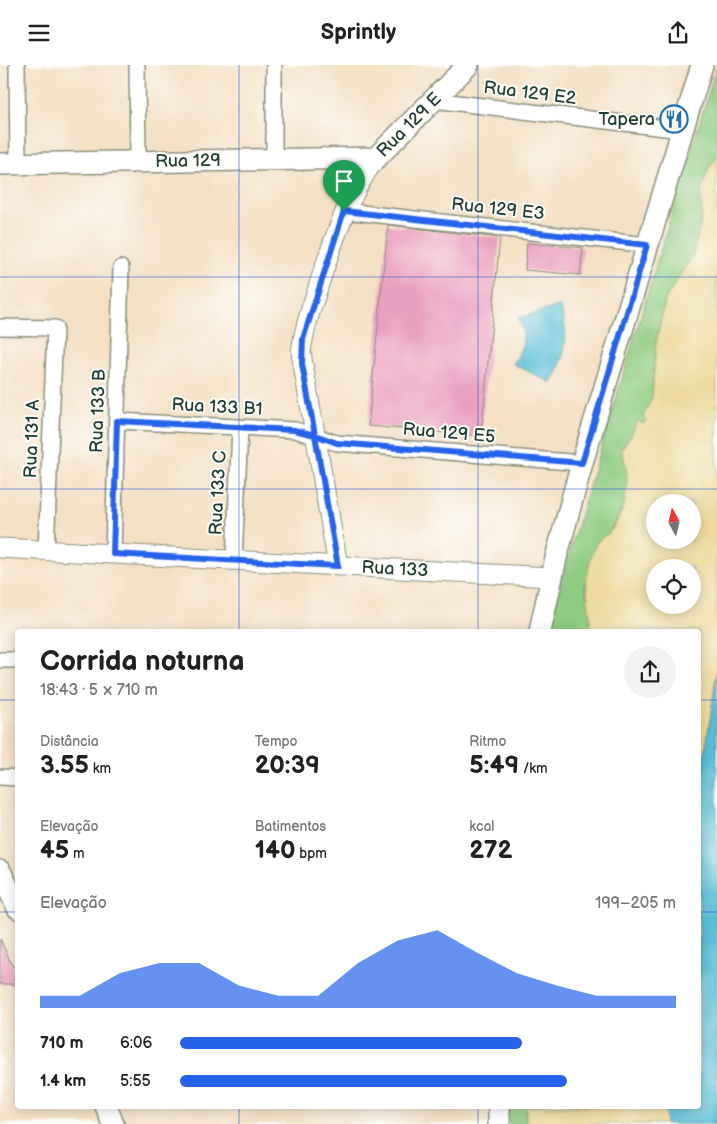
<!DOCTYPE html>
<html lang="pt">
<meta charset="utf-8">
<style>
:root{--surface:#fff;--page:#f2f2f2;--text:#202124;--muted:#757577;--accent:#2563eb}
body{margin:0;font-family:"Balsamiq Sans",sans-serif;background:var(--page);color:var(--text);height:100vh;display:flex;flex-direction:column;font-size:19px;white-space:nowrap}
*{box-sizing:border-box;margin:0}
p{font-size:16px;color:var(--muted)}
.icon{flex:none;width:28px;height:28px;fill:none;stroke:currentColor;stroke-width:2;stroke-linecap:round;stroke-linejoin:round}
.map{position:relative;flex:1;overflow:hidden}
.panel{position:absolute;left:15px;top:564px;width:686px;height:480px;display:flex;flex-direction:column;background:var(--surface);border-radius:5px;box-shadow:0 2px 12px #0003}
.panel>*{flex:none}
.needle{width:32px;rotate:352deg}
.controls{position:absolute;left:646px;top:429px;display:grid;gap:10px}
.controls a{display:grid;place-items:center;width:55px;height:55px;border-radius:50%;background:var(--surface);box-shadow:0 2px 12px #0003;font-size:25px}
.pin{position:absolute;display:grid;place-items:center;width:42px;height:42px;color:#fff;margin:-51px -21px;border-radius:50% 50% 50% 0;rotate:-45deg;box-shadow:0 0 5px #0007}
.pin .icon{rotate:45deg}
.round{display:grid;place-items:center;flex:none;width:52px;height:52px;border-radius:26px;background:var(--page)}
.overview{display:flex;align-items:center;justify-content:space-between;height:85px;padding:0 25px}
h1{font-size:28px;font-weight:600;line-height:38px}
.metrics{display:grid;grid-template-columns:repeat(3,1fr);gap:8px;height:85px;padding:5px 25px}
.metrics div{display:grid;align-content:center}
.metrics b{font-size:25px;font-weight:600}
.metrics small{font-size:14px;font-weight:400}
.metrics p{font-size:14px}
.chart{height:140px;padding:10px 25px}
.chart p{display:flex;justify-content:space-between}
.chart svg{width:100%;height:90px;margin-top:5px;fill:var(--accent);opacity:.7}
ul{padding:0 25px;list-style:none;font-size:16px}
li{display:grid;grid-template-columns:80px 60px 1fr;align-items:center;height:38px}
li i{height:12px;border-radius:6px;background:var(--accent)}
header{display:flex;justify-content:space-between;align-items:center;height:65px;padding:0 25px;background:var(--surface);font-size:22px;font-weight:600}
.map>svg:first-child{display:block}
.green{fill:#8fcc82;stroke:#57845b}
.sand{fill:#eeda9e;stroke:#868c69;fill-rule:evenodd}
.water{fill:#59bdd7;stroke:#3c7d86}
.building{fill:#eaa0c0}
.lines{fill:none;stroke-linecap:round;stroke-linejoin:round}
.minor-casing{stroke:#8a8e7c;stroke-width:18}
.tertiary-casing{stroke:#8a8e7c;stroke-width:21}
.secondary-casing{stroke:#8a8e7c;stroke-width:24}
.minor{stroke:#fff;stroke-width:15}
.tertiary{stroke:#fff;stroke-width:19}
.secondary{stroke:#fff;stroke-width:21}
.route-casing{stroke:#fff;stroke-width:10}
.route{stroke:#2563eb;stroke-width:6}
.grid{fill:none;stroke:#1d4ed8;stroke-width:1;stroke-opacity:0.55}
.labels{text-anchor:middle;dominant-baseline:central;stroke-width:4;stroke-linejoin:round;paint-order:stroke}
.street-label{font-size:18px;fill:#1f3d34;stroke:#fdfcf7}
.poi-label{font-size:18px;fill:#1f3d34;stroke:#fdfcf7;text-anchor:end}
</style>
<header><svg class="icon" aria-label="menu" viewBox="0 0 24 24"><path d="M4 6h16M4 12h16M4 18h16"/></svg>Sprintly<svg class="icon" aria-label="share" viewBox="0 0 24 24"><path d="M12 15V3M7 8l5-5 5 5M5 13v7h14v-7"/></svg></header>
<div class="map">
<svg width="717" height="1059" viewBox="0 0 717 1059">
<rect width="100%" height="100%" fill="#fdfcf7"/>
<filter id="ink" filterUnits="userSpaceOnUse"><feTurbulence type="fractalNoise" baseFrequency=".02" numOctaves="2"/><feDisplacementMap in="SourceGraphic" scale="10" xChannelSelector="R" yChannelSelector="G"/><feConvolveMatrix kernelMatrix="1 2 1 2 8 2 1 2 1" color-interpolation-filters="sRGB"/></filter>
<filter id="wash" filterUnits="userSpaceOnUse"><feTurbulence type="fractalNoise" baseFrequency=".0096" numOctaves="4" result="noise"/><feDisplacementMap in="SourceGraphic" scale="20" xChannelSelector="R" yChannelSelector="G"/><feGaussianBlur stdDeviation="1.12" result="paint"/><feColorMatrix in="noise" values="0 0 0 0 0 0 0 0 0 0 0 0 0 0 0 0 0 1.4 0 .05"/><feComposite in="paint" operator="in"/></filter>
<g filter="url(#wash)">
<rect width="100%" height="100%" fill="#f4e0c4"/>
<!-- green -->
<g class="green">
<polygon points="717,0 717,90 708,105 701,127 702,152 693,190 666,233 656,277 652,333 643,352 646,355 643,359 637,356 631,371 621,384 627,408 627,433 610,467 599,475 585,522 590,545 590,566 550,566 562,511"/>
<polygon points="507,1041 526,1041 526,1059 508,1059"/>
</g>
<!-- sand -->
<g class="sand">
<path d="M717,90v516l-18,124v-164h-109c2,-21 -7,-40 -2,-60 2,-10 5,-25 12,-32 3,-3 7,-4 10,-7 19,-24 21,-56 11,-83l10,-13 6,-15 6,3 3,-4 -3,-3 9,-19 4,-56 10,-44 27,-43 9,-38 -1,-25 7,-22zM655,438h37v37h-37zM655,502h37v38h-37z"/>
<polygon points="526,1041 665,1041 666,1059 526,1059"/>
</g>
<!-- water -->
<g class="water">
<path d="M560,241c10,26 6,53 -8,77l-39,-19c10,-16 14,-28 5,-46z"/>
<polygon points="717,606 717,1059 666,1059 665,1041 699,1041 699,730"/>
</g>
<g id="blocks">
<!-- building -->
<g class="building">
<polygon points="388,160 500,173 481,371 368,361"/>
<polygon points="527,178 583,183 580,210 525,205"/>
<polygon points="0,874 13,902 18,902 18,919 0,919"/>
</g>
</g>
</g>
<g filter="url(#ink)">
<use href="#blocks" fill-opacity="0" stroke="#8a8e7c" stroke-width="1"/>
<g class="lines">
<!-- minor casing -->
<g class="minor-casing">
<g id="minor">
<polyline points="17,0 18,99"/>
<polyline points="137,0 138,97"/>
<polyline points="274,0 274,94"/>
<polyline points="433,35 681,65"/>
<polyline points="344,146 647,180"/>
<polyline points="0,262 55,263 46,486"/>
<polyline points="117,356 295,365 337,378 582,398"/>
<polyline points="113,489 121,203"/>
<polyline points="234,496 240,363"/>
<polyline points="0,595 18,595"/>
<polyline points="0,712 18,713"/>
</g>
</g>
<!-- tertiary casing -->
<g class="tertiary-casing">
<g id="tertiary">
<polyline points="0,483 551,512"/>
<path d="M338,501l-37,-213c3,-27 13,-52 21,-78 14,-42 27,-81 54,-117"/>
</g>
</g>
<!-- secondary casing -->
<g class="secondary-casing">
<g id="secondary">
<polyline points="0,99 376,93 468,0"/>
<polyline points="540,566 556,493 582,398 702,0"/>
<polyline points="0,806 18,843"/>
<polyline points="106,1041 113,1059"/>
<polyline points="499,1041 499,1059"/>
</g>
</g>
<!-- minor -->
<use href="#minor" class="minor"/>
<!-- tertiary -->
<use href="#tertiary" class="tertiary"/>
<!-- secondary -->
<use href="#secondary" class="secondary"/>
</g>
</g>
<g class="lines" filter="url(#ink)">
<!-- route casing -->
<g class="route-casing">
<polyline id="route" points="344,146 303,274 302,299 315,370 294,365 117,356 113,489 338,501 315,370 337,378 582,398 647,180 344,146"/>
</g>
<!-- route -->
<use href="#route" class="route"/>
</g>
<!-- grid -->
<path class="grid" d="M239,0v566M478,0v566M0,212h717M0,424h717M0,635h18M699,635h18M0,847h18M699,847h18M239,1041v18M478,1041v18"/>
<!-- icons -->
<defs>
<g id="restaurant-ring" transform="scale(1.4375)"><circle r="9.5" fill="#fdfcf7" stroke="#1f6fb2" stroke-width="1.5"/><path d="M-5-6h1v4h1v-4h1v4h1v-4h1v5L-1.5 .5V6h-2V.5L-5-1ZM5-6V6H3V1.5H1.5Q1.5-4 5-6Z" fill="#1f6fb2"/></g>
</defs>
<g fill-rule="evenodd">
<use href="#restaurant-ring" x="674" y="54"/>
</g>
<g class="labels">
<!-- street labels -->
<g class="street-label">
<text transform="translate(530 28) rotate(7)">Rua 129 E2</text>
<text transform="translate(409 60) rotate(-45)">Rua 129 E</text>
<text transform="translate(188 96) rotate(-1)">Rua 129</text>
<text transform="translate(498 144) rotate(6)">Rua 129 E3</text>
<text transform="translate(217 342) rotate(3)">Rua 133 B1</text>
<text transform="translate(98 346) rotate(-88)">Rua 133 B</text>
<text transform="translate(449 368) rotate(5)">Rua 129 E5</text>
<text transform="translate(32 374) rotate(-88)">Rua 131 A</text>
<text transform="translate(218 428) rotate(-87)">Rua 133 C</text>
<text transform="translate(395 504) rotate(3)">Rua 133</text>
</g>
<!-- poi labels -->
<g class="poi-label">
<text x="655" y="54">Tapera</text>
</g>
</g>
</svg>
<div class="controls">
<a><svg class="needle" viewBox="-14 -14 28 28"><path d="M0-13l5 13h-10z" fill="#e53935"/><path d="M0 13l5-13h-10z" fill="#757577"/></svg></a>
<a><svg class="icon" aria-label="locate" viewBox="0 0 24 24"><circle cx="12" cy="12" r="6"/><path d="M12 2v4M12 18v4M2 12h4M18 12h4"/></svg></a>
</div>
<div class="pin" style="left:344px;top:146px;background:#1e9e55"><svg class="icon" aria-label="arrive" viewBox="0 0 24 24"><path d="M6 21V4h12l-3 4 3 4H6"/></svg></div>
<section class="panel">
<div class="overview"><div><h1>Corrida noturna</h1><p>18:43 · 5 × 710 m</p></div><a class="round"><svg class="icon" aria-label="share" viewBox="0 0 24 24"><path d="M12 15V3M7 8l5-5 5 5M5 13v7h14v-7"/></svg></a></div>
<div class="metrics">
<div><p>Distância</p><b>3.55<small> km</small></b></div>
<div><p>Tempo</p><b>20:39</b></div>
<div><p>Ritmo</p><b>5:49<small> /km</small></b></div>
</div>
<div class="metrics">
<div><p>Elevação</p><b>45<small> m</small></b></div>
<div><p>Batimentos</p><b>140<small> bpm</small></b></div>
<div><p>kcal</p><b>272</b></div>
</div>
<div class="chart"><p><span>Elevação</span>199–205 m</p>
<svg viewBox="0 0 160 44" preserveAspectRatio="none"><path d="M0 44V38L10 38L20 27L30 22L40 22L50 33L60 38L70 38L80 22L90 11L100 6L110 17L120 27L130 33L140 38L150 38L160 38V44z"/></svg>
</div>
<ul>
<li><b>710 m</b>6:06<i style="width:69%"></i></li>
<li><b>1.4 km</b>5:55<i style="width:78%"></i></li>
</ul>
</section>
</div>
